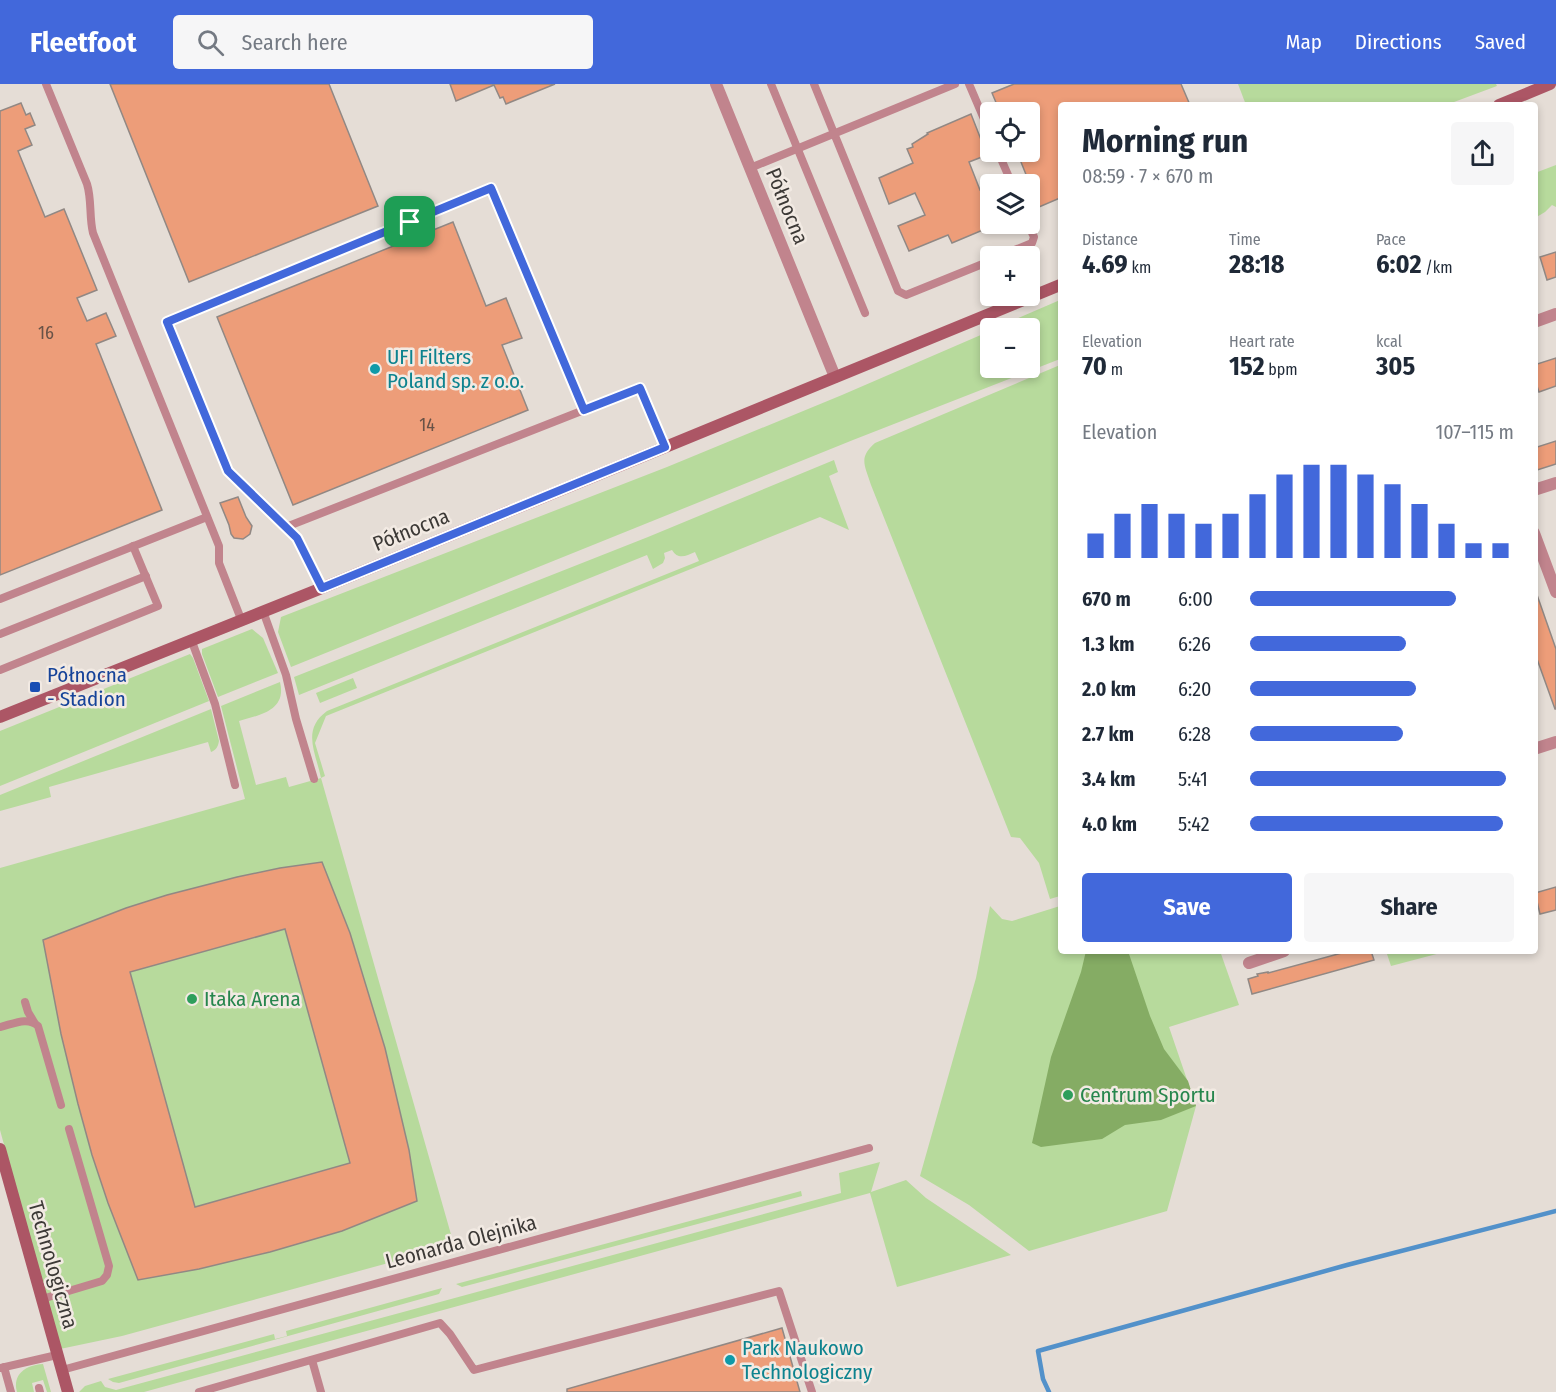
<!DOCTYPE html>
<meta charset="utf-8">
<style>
:root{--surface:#fff;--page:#f6f6f7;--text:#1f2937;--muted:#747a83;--accent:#4268db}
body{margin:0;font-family:"Fira Sans Condensed",sans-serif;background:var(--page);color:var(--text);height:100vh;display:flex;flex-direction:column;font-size:22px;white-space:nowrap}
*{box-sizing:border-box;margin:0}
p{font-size:20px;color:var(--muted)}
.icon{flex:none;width:33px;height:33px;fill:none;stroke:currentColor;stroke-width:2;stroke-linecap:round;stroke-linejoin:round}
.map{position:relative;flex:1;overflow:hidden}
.sheet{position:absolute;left:1058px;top:18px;width:480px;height:852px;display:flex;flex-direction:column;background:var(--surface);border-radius:6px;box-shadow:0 3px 9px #0003}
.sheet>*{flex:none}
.fabs{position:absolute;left:980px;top:18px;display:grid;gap:12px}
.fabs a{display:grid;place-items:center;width:60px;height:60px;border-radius:6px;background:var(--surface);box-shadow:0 3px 9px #0003;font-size:30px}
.pin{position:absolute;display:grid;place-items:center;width:51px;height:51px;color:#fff;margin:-26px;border-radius:12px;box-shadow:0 3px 9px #0006}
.round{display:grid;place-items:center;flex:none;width:63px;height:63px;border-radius:6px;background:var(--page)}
.summary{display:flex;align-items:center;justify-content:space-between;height:102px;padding:0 24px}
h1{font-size:33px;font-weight:700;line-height:45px}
.stats{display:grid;grid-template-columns:repeat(3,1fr);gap:9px;height:102px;padding:6px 24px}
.stats div{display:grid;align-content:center}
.stats b{font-size:26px;font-weight:700}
.stats small{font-size:16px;font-weight:400}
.stats p{font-size:16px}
.chart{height:168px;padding:12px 24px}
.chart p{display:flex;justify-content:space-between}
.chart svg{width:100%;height:108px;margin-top:6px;stroke:var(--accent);stroke-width:6}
.primary-button{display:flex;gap:12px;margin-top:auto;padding:12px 24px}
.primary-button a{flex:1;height:69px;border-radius:6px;background:var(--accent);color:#fff;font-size:24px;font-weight:700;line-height:69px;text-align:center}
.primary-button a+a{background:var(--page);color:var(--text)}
ul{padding:0 24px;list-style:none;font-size:20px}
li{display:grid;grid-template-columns:96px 72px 1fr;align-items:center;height:45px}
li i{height:15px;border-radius:8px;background:var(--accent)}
header{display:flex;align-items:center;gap:36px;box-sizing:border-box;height:84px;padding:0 30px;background:var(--accent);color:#fff}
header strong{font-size:28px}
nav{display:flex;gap:33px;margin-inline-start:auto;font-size:21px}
.search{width:420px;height:54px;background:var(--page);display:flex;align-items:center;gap:15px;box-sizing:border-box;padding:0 21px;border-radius:6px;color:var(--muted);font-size:22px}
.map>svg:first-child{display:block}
.green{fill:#b7da9c}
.forest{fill:#85ac64}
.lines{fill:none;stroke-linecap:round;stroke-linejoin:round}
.stream{stroke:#5291ca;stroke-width:4.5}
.building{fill:#ed9d79;stroke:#918884;stroke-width:1.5;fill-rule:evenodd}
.lane{stroke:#c1848d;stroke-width:8}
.street{stroke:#c1848d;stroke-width:12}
.secondary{stroke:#ac5665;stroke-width:12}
.route-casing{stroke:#fff;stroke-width:12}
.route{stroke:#4268db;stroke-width:8}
.culture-dot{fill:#0f9aa8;stroke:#f2eae3;stroke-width:2}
.transit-dot{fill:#1a4fb4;stroke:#f2eae3;stroke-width:2}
.leisure-dot{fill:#2e9e5b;stroke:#f2eae3;stroke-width:2}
.labels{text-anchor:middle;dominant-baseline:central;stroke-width:5;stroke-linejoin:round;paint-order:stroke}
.number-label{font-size:18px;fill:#685247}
.street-label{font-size:21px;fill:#3c3936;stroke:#f2eae3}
.culture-label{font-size:21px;fill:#0d838f;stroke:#f2eae3;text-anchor:start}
.transit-label{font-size:21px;fill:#164399;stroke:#f2eae3;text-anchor:start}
.leisure-label{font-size:21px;fill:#27864d;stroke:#f2eae3;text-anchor:start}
</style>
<header>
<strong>Fleetfoot</strong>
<div class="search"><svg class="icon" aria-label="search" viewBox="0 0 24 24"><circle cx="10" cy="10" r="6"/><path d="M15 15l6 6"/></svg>Search here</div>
<nav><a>Map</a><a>Directions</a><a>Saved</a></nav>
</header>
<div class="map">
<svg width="1556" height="1308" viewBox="0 0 1556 1308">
<rect width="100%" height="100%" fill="#e5ddd6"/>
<!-- green -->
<g class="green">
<polygon points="1238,0 1496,0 1497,2 1446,21 1246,21"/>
<polygon points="1556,81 1556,123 1552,121 1545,128 1535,134 1535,89"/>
<polygon points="1060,216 1060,275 853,356 291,583 278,548 281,533 667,383 842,311 990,247 990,284 1029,284 1029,244 995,244"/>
<path d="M1060,281v531l-10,3 -11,-36 -19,-25 -9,-1 -140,-352c-6,-20 -13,-27 4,-42z"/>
<path d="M834,376l4,12 -9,4 20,54 -29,-13 -494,199 -11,27 10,33 -4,2 133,467 -332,91 -62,13 -60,-219v-262l245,-69 -24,-93 59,-24c7,29 -21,33 -41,39l17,64 30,-8 3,10 32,-9c-5,-25 -20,-48 6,-67l372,-150 -4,-9c-9,4 -17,8 -23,-2l-8,3 1,5 -2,5 -10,6 -6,-14 -348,140 -5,-18 354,-140z"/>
<polygon points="252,545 263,554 278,589 218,613 202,570 202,565"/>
<polygon points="190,570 193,574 209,617 0,702 0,647"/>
<polygon points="353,594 357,604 320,619 316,609"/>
<path d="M211,625l8,32c-1,6 -3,9 -8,11l-3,-10 -159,45 2,10 -51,14v-16z"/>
<polygon points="990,822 1002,835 1012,837 1060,822 1060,867 1220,867 1239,921 1169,943 1196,1022 1167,1127 1029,1167 969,1121 920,1092 976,894"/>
<polygon points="1386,867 1448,867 1391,882"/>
<polygon points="880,1078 871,1108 906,1096 926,1114 1011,1171 897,1203 870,1109 144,1308 79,1308 85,1302 101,1297 105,1303 116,1306 841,1109 839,1089"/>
<polygon points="801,1107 802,1112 462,1203 456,1200"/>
<polygon points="442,1204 439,1210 119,1299 113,1298 108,1295 274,1250 275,1255 287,1252 286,1247"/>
<path d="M43,1280l8,28h-4l-4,-12 -11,3 2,9h-17c-5,-18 9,-27 26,-28z"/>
</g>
<!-- forest -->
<polygon class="forest" points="1086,867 1128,867 1150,932 1164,965 1188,997 1196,1022 1161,1036 1125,1041 1102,1055 1041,1063 1032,1059 1051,973 1081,888"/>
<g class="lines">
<!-- stream -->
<polyline class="stream" points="1049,1308 1043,1295 1038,1267 1347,1181 1556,1127"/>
</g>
<!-- building -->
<g class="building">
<polygon points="110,0 329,0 378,122 189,198"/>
<polygon points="450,0 555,0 506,20 503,13 500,14 494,1 456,17"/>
<polygon points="1014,0 1181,0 1190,21 1060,21 1060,114 1039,123 1017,68 1029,68 1029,28 1000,28 992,9"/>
<polygon points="21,19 26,31 30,29 35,41 25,45 32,61 18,67 45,133 64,125 97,206 77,214 87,237 106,229 116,252 96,260 162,426 0,491 0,27"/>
<polygon points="971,30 987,71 969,78 980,106 990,102 990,143 952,159 948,151 909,167 898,142 925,131 915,109 889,120 879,94 913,79 907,65 913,63 912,60 928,50 927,49"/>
<polygon points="453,138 486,222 506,214 522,254 502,261 528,326 293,421 217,233"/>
<polygon points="1556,168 1556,193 1547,196 1540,173"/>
<polygon points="1556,274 1556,302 1539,308 1534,293 1534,281"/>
<polygon points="1556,357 1556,380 1534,387 1534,364"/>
<polygon points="238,413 246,433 252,442 250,450 243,455 234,454 231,450 229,441 220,419"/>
<polygon points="1534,508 1536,508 1556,565 1556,625 1555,625 1537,575 1534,575"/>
<path d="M322,778l28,71 35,115 24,102 8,51 -75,30 -72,21 -71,17 -61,11 -30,-77 -16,-48 -14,-51 -17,-70 -18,-94 83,-32 41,-13 70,-18 43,-9zM285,845l65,234 -155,44 -65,-235z"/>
<polygon points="1556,803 1556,826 1540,830 1535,809"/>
<polygon points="1349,867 1371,867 1374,876 1252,910 1248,895 1258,892 1257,890 1268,888 1268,889"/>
<polygon points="782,1244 800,1308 567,1308 567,1305"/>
</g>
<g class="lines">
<!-- lane -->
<g class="lane">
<path d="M46,0l41,100c5,16 2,33 6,49l126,313v17l22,56"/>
<polyline points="771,0 865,229"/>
<polyline points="814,0 898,207 906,211 990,177"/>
<polyline points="969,0 990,49"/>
<polyline points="998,68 1012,100"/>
<polyline points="750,84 955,0"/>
<polyline points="1000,172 1032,159 1034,153 1028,140"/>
<polyline points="584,326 491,104 167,238 228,387 286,443 640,304 665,362"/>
<polyline points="286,443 297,454 322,504"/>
<polyline points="0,515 207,433"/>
<polyline points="263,527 286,591 296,635 314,695"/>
<polyline points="0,550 146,492"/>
<polyline points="191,555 215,620 235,701"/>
<polyline points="0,586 158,522 133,462"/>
<polyline points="25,918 28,928 34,938"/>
<path d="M0,943c13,-3 28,-11 38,-1l23,79"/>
<polyline points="42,1215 102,1197 107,1191 109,1182 69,1045"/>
<polyline points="312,1276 321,1308"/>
<polyline points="4,1283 11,1308"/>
<polyline points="0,1284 57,1271"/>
<polyline points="62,1286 869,1064"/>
<polyline points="39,1304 40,1308"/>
<polyline points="199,1308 440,1239 450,1250 474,1286 779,1207 812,1308"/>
</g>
<!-- street -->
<g class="street">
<polyline points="716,0 835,293"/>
<polyline points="1534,238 1556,230"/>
<polyline points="1534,406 1556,399"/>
<polyline points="1534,449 1556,508"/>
<polyline points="1534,665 1556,658"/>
<polyline points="1249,879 1284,867"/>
</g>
<!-- secondary -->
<g class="secondary">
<polyline points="1499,21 1550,0"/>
<polyline points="0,633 322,504 1060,201"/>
<polyline points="0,1065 68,1308"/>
</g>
</g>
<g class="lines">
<!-- route casing -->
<g class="route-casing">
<polygon id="route" points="491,104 584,326 640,304 665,363 322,504 297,454 228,387 167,238"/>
</g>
<!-- route -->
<use href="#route" class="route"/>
</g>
<!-- markers -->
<g class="culture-dot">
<circle cx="375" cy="285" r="6"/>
<circle cx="730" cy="1276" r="6"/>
</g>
<rect class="transit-dot" x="29" y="597" width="12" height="12" rx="3"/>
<g class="leisure-dot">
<circle cx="192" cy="915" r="6"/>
<circle cx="1068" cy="1011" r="6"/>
</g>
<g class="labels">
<!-- number labels -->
<g class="number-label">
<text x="46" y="249">16</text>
<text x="427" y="341">14</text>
</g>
<!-- street labels -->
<g class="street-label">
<text transform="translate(787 122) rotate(68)">Północna</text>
<text transform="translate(411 446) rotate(-22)">Północna</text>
<text transform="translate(461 1158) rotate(-15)">Leonarda Olejnika</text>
<text transform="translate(53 1181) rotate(74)">Technologiczna</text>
</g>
<!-- culture labels -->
<g class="culture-label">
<text x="387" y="273">UFI Filters<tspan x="387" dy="24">Poland sp. z o.o.</tspan></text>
<text x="742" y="1264">Park Naukowo<tspan x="742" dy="24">Technologiczny</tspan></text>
</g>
<!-- transit labels -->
<g class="transit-label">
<text x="47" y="591">Północna<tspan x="47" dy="24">- Stadion</tspan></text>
</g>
<!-- leisure labels -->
<g class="leisure-label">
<text x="204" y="915">Itaka Arena</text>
<text x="1080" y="1011">Centrum Sportu</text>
</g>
</g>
</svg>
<div class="fabs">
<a><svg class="icon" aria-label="locate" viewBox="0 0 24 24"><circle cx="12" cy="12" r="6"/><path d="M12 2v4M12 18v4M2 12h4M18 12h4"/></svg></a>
<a><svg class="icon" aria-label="layers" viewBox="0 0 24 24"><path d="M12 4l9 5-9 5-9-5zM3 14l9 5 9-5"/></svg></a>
<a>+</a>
<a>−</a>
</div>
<div class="pin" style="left:410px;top:138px;background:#1e9e55"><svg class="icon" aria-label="arrive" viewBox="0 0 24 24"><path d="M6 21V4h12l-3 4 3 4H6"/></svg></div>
<section class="sheet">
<div class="summary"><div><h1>Morning run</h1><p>08:59 · 7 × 670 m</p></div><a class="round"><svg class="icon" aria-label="share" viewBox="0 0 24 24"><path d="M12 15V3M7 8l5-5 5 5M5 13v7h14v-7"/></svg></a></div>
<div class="stats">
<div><p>Distance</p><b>4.69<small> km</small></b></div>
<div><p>Time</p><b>28:18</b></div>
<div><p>Pace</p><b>6:02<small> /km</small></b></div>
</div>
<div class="stats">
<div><p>Elevation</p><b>70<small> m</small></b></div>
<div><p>Heart rate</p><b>152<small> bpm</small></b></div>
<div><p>kcal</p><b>305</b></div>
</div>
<div class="chart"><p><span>Elevation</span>107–115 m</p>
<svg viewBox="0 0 160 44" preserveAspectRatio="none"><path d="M5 44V34M15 44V26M25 44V22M35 44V26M45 44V30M55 44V26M65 44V18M75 44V10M85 44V6M95 44V6M105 44V10M115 44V14M125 44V22M135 44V30M145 44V38M155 44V38"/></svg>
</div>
<ul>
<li><b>670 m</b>6:00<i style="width:78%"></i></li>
<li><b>1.3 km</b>6:26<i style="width:59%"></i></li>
<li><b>2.0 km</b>6:20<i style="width:63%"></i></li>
<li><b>2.7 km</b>6:28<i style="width:58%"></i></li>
<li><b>3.4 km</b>5:41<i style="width:97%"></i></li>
<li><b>4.0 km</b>5:42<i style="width:96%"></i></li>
</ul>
<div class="primary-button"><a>Save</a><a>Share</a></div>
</section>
</div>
